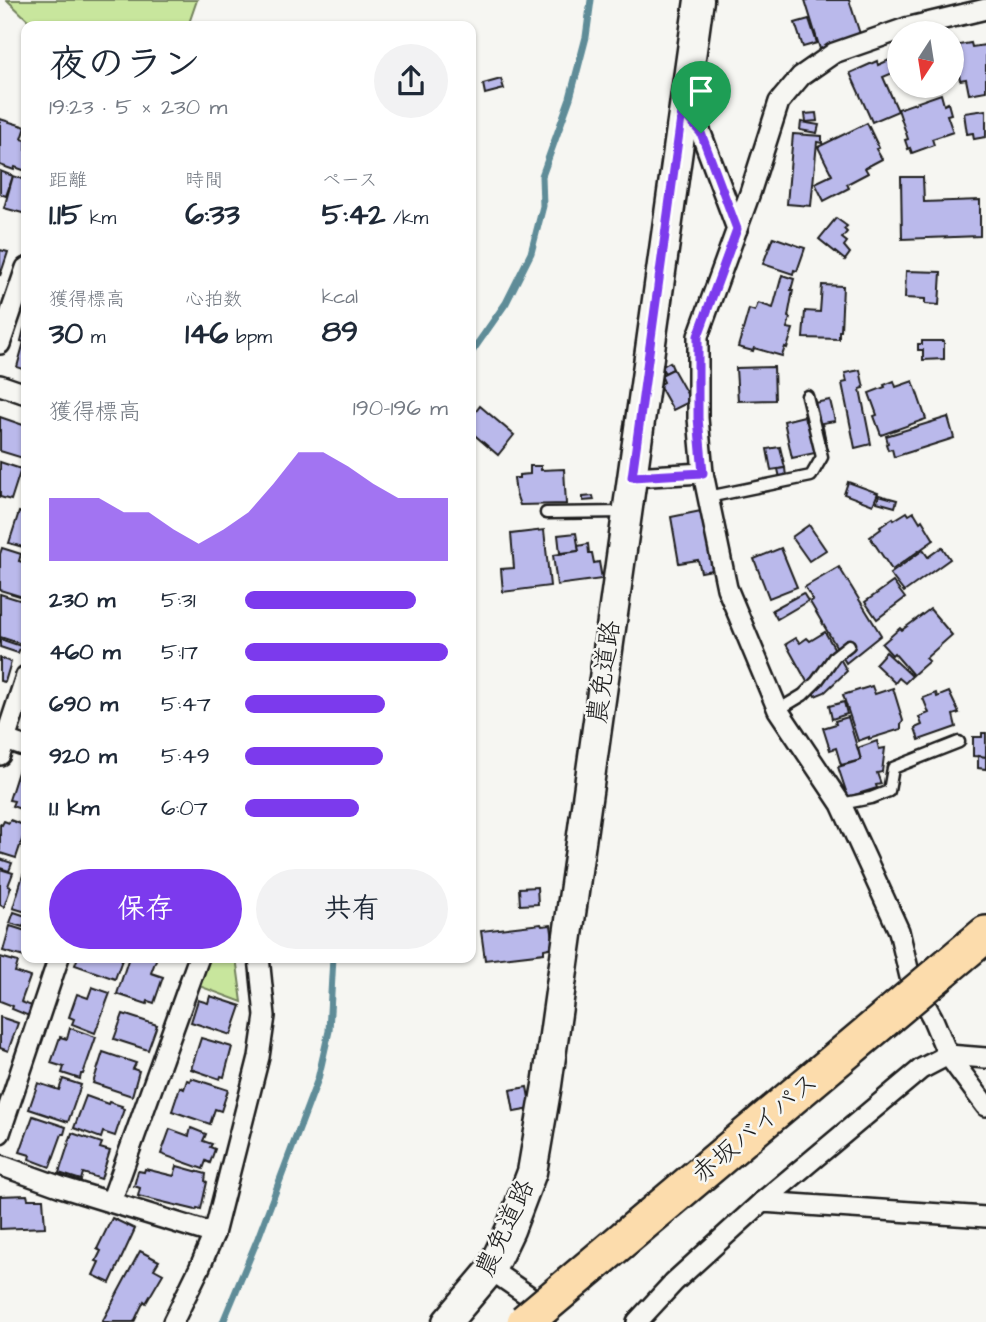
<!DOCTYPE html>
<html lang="ja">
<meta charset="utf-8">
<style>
:root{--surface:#fff;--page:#f2f2f3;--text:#1f2937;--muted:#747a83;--accent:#7c3aed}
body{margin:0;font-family:"Architects Daughter","Klee One",sans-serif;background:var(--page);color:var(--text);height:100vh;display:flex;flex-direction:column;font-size:26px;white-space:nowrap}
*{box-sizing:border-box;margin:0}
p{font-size:23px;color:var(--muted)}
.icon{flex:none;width:38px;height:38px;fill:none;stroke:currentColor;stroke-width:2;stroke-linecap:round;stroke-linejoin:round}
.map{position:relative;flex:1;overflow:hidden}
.details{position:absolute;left:21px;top:21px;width:455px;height:942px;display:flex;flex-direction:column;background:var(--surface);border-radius:14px;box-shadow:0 2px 5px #0004}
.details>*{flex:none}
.needle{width:46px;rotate:192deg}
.controls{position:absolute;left:887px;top:21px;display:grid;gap:14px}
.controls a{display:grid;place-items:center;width:77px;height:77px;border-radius:50%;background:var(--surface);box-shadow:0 2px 5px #0004;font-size:35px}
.pin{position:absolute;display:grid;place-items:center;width:60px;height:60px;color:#fff;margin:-72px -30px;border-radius:50% 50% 50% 0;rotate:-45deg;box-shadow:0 0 7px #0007}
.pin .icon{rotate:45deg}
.round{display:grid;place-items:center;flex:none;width:74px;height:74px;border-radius:37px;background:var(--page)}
.head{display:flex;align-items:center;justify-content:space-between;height:119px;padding:0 28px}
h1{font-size:38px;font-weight:700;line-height:52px}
.figures{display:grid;grid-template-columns:repeat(3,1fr);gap:10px;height:119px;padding:7px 28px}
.figures div{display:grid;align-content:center}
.figures b{font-size:30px;font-weight:700}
.figures small{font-size:19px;font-weight:400}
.figures p{font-size:19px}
.chart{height:196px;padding:14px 28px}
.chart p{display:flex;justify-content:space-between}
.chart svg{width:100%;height:126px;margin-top:7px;fill:var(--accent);opacity:.7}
.cta{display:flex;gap:14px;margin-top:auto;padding:14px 28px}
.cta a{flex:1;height:80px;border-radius:42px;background:var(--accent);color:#fff;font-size:28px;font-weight:700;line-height:80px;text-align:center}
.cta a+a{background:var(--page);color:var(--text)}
ul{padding:0 28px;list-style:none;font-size:23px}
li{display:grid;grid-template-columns:112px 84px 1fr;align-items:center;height:52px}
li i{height:18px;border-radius:9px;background:var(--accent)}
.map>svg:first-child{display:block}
.green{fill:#c8e69d;stroke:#72815c;stroke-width:2}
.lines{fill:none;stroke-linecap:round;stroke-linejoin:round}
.stream{stroke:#5e8c98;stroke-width:7}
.building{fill:#bab9eb;stroke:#1c1c1c;stroke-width:2}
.lane-casing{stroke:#1c1c1c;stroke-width:15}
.street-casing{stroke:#1c1c1c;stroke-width:24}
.secondary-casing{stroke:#1c1c1c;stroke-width:33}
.highway-casing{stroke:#1c1c1c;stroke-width:40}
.lane{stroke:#f6f6f2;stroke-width:10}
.street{stroke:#f6f6f2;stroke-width:19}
.secondary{stroke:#f6f6f2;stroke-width:28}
.highway{stroke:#fcdcac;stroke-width:35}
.highway-bridge-casing{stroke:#1c1c1c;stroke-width:40;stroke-linecap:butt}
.highway-bridge{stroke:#fcdcac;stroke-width:35}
.route-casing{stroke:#fff;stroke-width:14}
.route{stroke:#7c3aed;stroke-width:9}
.labels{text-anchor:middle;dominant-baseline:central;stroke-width:5;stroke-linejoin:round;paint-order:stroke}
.street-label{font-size:26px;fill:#1c1c1c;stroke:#f6f6f2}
</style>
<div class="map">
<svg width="986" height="1322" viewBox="0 0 986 1322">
<rect width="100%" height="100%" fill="#f6f6f2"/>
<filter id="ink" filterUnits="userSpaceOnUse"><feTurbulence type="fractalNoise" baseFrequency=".0143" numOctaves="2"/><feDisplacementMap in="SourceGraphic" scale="14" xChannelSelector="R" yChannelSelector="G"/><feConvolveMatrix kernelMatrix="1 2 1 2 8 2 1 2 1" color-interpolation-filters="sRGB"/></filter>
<g filter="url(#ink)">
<!-- green -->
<g class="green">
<polygon points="7,0 197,0 188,26 34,26"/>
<polygon points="208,957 236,957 242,1002 199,986"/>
</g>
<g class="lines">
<!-- stream -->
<g class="stream">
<polyline points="471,353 506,303 531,253 543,206 542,176 570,98 586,37 591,0"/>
<polyline points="223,1322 258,1238 318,1079 329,1031 333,957"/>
</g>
</g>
<!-- building -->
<g class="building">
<polygon points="805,0 849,0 861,37 820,49"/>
<polygon points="809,19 817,43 803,47 795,23"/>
<polygon points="971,43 972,47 986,45 986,91 969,94 966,79 960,80 955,50 960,49 959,45"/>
<polygon points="896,57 900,70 883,77 898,111 872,122 850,73 877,61 878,65"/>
<polygon points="501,79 504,89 485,94 483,84"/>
<polygon points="941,94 944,105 948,103 951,114 947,115 953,132 932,139 934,145 912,153 910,148 908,149 905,140 908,139 898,109"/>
<polygon points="986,110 986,137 974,139 973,133 967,134 964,113"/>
<polygon points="816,113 817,121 806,122 805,114"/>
<polygon points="0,119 26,127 22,139 26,140 26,171 15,167 14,170 0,165"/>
<polygon points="801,122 819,125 817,133 800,130"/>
<polygon points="867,123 879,148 876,149 882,159 865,168 868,173 847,184 849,188 824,201 815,183 832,175 818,147"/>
<polygon points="793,134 822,136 822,143 817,142 811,206 787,204"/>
<polygon points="0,171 13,176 6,196 0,194"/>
<polygon points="13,176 26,180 26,214 4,208"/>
<polygon points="901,177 923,177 924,202 980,200 980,236 902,239"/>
<polygon points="836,218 847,226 844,229 847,232 842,238 847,242 844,246 850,253 845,260 819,239"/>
<polygon points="773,237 805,248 797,271 794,270 793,274 763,264"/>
<polygon points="0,250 8,252 0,276"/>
<polygon points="906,271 941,272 939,305 925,304 925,299 905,298"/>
<polygon points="782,275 794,279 791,290 793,290 788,317 790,318 787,328 793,329 787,348 785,347 782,356 754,348 753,351 738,347 749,309 755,311 758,303 773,308"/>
<polygon points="822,285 843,286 841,331 839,331 839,339 803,338 805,311 820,312"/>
<polygon points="24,329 26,330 26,370 17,367 24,342 21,341"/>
<polygon points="922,341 944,341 944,359 923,360 923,350 918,350 918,344 922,344"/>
<polygon points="670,362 673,369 665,373 661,367"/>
<polygon points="774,367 775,400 738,401 736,368"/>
<polygon points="673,369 691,401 673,410 659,385 664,382 661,375"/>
<polygon points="860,370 864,388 860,389 871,444 855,448 842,383 847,382 845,373"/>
<polygon points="894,381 896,387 913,381 926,419 881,435 874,416 877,415 869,393 885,387 884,385"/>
<polygon points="830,400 835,421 822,423 828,450 792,458 784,421 804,416 805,421 818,419 814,403"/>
<polygon points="480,406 514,435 498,455 471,432 471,418"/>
<polygon points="0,417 26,426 26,459 0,451"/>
<polygon points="948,417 954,438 894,457 892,449 888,450 886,444 888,443 886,436"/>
<polygon points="780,447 785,468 771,470 767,449"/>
<polygon points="0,462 21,469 11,500 0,497"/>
<polygon points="530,466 541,466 541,470 564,469 566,504 520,505 516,494 514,478 519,478 519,475 530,474"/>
<polygon points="785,468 786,477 780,478 778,469"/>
<polygon points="848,482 878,493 873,505 844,494"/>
<polygon points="879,495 897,500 895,507 877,502"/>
<polygon points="593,496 594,500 583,501 583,497"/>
<polygon points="711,509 718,569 701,572 698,560 679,563 671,517"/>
<polygon points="19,512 26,515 26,548 9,543"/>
<polygon points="907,512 909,515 914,512 920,522 922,520 934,540 892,570 870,537 881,529 880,527 893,518 894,520"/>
<polygon points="809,525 826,550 809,561 792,537"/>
<polygon points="544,530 550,586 503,592 501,569 514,568 511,534"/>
<polygon points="576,533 579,551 560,553 558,535"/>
<polygon points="588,544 589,553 592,553 594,563 599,562 602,579 557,585 553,555 579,551 578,546"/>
<polygon points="942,547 950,559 904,592 890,574 923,550 928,557"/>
<polygon points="2,548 21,554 19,561 26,563 26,598 0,590 0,554"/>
<polygon points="781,548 797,587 769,598 754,559"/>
<polygon points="839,567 881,635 846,663 810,602 813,600 805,587"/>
<polygon points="893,582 905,598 877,619 865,602"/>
<polygon points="803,593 808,601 777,619 772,610"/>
<polygon points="0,594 26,602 26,622 23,631 25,632 22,644 0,637"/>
<polygon points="930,609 952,635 926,658 929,661 913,675 894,653 892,655 882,644 900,628 902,630"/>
<polygon points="825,632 847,671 825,692 815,696 786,644 796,638 800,643 807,638 810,641"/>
<polygon points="0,639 21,646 18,653 0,647"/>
<polygon points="886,652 912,676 905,683 899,678 895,683 875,664"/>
<polygon points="0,658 11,662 5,682 0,681"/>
<polygon points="872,686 875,694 893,688 903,721 901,725 901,729 869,739 869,737 858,741 843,695"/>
<polygon points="949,692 959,713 953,715 956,727 919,740 915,728 922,725 919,717 929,713 923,698 936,693 937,697"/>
<polygon points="844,702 847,714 832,719 829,706"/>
<polygon points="848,717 861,760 841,765 836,748 830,750 823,728 836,724 835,721"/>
<polygon points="982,733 986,733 986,757 973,756 973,737 982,737"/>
<polygon points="877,741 879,749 885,748 882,772 877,773 881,784 876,785 877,788 848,797 838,767 861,760 858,748"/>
<polygon points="978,756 986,757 986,769 978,768"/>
<polygon points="19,769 26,771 26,811 12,806 14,801 9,800"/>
<polygon points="10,820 26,826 26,835 24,834 16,858 0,853 0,824 2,825 4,821 9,823"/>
<polygon points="0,859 12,863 9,871 0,868"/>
<polygon points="0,869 13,873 8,886 11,887 4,907 0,905"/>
<polygon points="23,875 26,877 26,912 13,908"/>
<polygon points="537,887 538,904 520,905 519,888"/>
<polygon points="14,912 26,916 26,925 24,924 23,927 10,923"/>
<polygon points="541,924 542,926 551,925 554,947 544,949 544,953 485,960 481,931"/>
<polygon points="10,926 26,931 26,957 43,957 42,962 3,951"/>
<polygon points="0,957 18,962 15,972 30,977 21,1002 32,1006 29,1016 12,1009 13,1006 0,1001"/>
<polygon points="78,957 123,957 115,979 75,965"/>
<polygon points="129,957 157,957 151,973 163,977 154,1003 148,1001 147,1004 117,994"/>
<polygon points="92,987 110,993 95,1033 72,1024 74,1019 69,1017 77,994 88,998"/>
<polygon points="210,996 241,1006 231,1035 191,1022 198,1000 208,1003"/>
<polygon points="123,1014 157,1025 148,1050 114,1039"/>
<polygon points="0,1017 18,1023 8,1051 0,1048"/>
<polygon points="70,1028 96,1037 83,1074 81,1074 80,1079 62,1073 64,1067 51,1063 60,1037 67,1039"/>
<polygon points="201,1038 232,1047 224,1077 221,1076 220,1079 191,1069"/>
<polygon points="103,1052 136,1063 133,1069 139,1071 132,1096 93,1083"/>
<polygon points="191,1078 228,1090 221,1111 215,1109 210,1124 172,1111 180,1087 184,1089 187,1080 190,1081"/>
<polygon points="63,1079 81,1085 68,1122 29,1109 38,1083 59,1090"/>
<polygon points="527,1087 531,1109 514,1112 510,1090"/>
<polygon points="86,1096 108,1104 109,1102 122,1106 121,1108 124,1109 115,1136 103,1132 101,1138 74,1128"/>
<polygon points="33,1116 66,1127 64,1134 62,1134 50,1167 29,1159 30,1155 20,1152"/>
<polygon points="191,1128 206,1134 203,1141 212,1144 210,1147 215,1149 210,1163 206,1161 203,1169 161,1154 170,1129 189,1136"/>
<polygon points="72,1133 102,1143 100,1148 110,1151 101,1179 83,1173 81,1180 59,1173"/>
<polygon points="177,1166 206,1174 205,1181 207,1182 201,1209 197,1208 196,1210 138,1196 140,1188 134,1186 138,1171 144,1172 145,1169 174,1176"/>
<polygon points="27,1195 28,1199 43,1199 45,1227 0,1229 0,1196"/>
<polygon points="112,1218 135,1229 110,1283 93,1275 99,1262 96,1261 101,1251 97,1249"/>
<polygon points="140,1251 159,1261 154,1269 163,1274 146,1303 144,1301 134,1322 102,1322"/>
</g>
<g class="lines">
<!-- lane casing -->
<g class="lane-casing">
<g id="lane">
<polyline points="708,497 811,476 822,457 807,396"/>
<polyline points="546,513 626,512"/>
<polyline points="778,710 803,695 817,681 835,656 849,645"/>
<polyline points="841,804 871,798 889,791 893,768 959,742"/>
</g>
</g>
<!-- street casing -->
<g class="street-casing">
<g id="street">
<polyline points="986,9 906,28 834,53 801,76 779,102 750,193 698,336 698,418 703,473 727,588 778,710 841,804 899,931 910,977 932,1017 948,1055 986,1106"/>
<polyline points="682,112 701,133 737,229"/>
<polyline points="0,344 26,268"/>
<polyline points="0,385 26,394"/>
<polyline points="632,477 703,473"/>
<polyline points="0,738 26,747"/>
<polyline points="0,755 26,676"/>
<polyline points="0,1133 59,957"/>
<polyline points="0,1165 64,1188 214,1234"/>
<polyline points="111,1202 199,957"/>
<polyline points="762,1202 921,1069 948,1055 986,1058"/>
<polyline points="491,1270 529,1296 546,1316"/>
<polyline points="173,1322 199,1269 214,1234 259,1057 265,1016 259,957"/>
<polyline points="637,1322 674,1282 762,1202 986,1217"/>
</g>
</g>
<!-- secondary casing -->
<g class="secondary-casing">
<polyline id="secondary" points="447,1322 491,1270 510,1230 532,1172 547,1085 699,0"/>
</g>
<!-- highway casing -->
<g class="highway-casing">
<polyline id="highway" points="943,970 986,934"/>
</g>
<!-- lane -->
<use href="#lane" class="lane"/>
<!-- street -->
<use href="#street" class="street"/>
<!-- secondary -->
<use href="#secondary" class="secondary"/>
<!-- highway -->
<use href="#highway" class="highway"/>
<!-- highway-bridge casing -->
<g class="highway-bridge-casing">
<polyline id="highway-bridge" points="525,1322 943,970"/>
</g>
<!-- highway-bridge -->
<use href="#highway-bridge" class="highway-bridge"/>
</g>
</g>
<g class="lines" filter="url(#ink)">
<!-- route casing -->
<g class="route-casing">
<polygon id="route" points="682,111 701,133 737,229 698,336 698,418 703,473 632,477"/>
</g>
<!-- route -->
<use href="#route" class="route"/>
</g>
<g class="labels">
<!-- street labels -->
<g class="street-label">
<text transform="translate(604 672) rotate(-82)">農免道路</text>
<text transform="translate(755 1128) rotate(-40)">赤坂バイパス</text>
<text transform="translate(505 1228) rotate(-65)">農免道路</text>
</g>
</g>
</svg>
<div class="controls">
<a><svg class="needle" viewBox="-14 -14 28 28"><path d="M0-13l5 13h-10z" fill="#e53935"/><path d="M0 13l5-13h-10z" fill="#747a83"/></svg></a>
</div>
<div class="pin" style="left:701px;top:133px;background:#1e9e55"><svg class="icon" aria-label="arrive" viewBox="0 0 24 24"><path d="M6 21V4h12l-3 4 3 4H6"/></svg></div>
<section class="details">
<div class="head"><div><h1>夜のラン</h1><p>19:23 · 5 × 230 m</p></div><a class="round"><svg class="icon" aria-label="share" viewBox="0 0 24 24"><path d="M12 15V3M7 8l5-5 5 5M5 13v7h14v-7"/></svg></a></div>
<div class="figures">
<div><p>距離</p><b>1.15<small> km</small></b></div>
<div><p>時間</p><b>6:33</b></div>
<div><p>ペース</p><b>5:42<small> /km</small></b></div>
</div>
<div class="figures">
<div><p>獲得標高</p><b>30<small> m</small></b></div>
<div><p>心拍数</p><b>146<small> bpm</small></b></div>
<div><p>kcal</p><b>89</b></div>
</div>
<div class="chart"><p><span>獲得標高</span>190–196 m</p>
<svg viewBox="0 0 160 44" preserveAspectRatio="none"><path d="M0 44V22L10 22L20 22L30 27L40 27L50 33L60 38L70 33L80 27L90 17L100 6L110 6L120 11L130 17L140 22L150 22L160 22V44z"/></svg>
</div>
<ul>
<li><b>230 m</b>5:31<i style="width:84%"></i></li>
<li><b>460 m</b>5:17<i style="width:100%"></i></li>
<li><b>690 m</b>5:47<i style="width:69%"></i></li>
<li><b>920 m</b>5:49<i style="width:68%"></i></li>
<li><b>1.1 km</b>6:07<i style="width:56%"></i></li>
</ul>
<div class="cta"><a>保存</a><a>共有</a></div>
</section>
</div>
